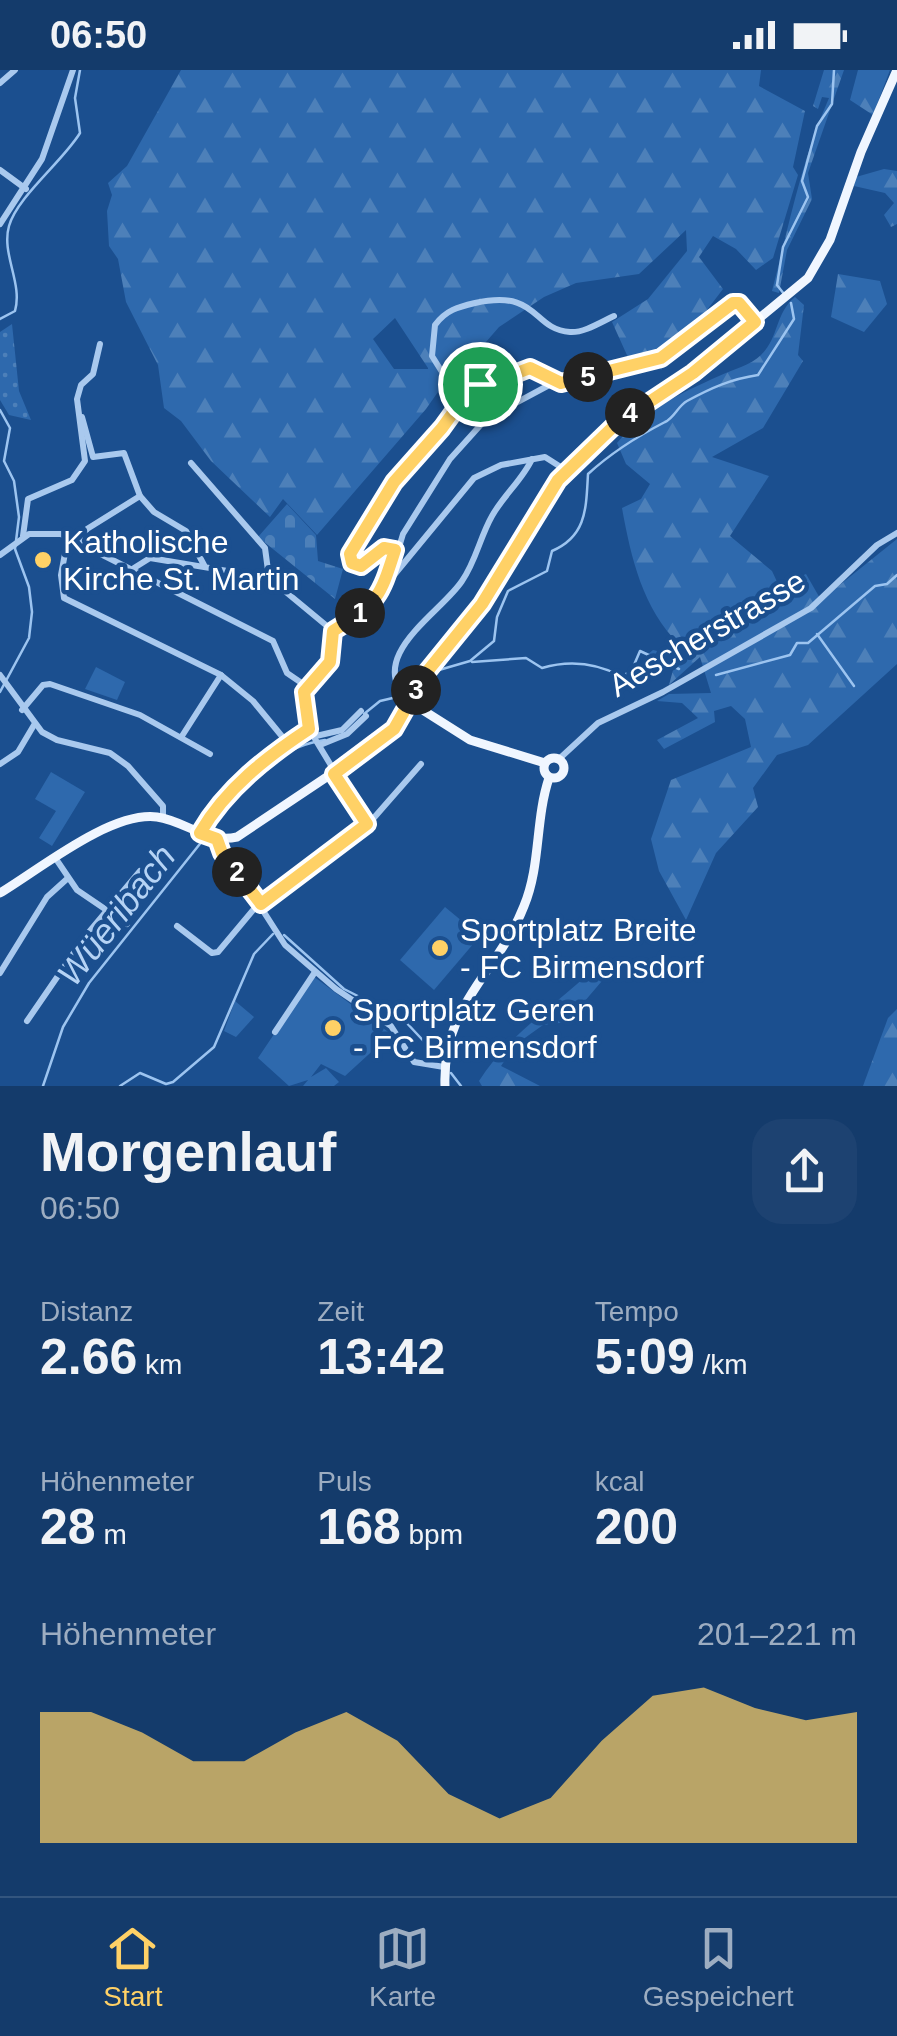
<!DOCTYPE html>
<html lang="de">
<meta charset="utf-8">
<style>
:root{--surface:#143b6b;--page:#1d4271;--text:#f1f3f6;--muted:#9dadc1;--line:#33557e;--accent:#ffd166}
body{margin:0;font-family:Helvetica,sans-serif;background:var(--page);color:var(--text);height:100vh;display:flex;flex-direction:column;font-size:38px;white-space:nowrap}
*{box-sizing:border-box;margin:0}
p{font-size:32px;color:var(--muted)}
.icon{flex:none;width:55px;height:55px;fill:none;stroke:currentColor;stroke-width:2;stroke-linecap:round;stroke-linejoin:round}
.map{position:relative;height:1016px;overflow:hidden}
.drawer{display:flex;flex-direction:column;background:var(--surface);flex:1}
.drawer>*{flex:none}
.pin{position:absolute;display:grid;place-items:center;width:85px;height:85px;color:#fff;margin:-42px;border:5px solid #fff;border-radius:50%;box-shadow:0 2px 10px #0007}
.km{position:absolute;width:50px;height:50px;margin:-25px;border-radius:50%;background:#222;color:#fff;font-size:28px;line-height:50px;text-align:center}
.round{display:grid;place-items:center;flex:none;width:105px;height:105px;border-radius:30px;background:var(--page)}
.headline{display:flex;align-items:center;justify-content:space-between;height:170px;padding:0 40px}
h1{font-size:55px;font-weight:700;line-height:75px}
.stats{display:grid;grid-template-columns:repeat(3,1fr);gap:15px;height:170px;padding:10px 40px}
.stats div{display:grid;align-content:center}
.stats b{font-size:50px;font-weight:700}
.stats small{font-size:28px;font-weight:400}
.stats p{font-size:28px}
.chart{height:280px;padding:20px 40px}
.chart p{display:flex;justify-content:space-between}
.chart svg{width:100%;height:180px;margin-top:10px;fill:var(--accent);opacity:.7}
.status{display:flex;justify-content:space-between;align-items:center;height:70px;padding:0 50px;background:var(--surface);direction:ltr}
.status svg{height:28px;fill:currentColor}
.menu{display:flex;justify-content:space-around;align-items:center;height:140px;border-top:2px solid var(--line);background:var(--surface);font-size:28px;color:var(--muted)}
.menu a{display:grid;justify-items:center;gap:5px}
.menu .current{color:var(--accent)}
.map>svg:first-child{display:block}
.grass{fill:url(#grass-dots)}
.forest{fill:url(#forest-firs);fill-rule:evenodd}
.cemetery{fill:url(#cemetery-stones)}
.park{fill:url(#park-crowns)}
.pitch{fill:#2e69ad}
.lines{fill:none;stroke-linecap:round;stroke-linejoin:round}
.stream{stroke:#9cc4f0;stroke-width:2.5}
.minor{stroke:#a9c9ee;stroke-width:6}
.major{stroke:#f0f6ff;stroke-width:9}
.route-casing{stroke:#fff;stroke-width:20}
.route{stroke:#ffd166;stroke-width:12}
.poi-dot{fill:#ffd166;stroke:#1b4f8f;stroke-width:4}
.labels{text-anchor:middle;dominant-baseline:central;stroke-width:9;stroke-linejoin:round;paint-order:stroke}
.poi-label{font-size:32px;fill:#fff;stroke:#1b4f8f;text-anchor:start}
.street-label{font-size:32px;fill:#fff;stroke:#1b4f8f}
.water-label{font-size:35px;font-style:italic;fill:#b5d3f5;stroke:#1b4f8f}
</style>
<div class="status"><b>06:50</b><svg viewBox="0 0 49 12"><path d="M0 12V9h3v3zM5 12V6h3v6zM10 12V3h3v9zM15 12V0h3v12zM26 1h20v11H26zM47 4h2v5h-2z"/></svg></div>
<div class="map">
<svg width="897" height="1016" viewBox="0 0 897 1016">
<defs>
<pattern id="grass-dots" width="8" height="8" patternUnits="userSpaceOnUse" patternTransform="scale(2.5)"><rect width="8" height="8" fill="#2e69ad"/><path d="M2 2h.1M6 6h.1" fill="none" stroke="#4d80b9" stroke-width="1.8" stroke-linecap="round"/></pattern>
<pattern id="forest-firs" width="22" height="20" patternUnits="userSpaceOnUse" patternTransform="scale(2.5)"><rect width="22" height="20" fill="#2e69ad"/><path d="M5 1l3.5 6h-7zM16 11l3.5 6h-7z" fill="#4d80b9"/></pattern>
<pattern id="cemetery-stones" width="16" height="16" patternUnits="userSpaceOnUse" patternTransform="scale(2.5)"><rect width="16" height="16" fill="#2e69ad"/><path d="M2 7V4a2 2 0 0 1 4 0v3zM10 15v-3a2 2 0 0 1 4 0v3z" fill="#4d80b9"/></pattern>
<pattern id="park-crowns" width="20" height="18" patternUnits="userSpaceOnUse" patternTransform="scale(2.5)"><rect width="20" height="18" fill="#2e69ad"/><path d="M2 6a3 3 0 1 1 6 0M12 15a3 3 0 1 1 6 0" fill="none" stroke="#4d80b9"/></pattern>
</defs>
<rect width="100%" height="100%" fill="#1b4f8f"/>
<!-- grass -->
<polygon class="grass" points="12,254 19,321 31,350 9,345 0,330 0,262"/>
<!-- forest -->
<g class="forest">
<path d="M181,0h580l-2,16 46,25 -12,56 5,8 -25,83 -17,12 -20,-21 -23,-13 -14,21 24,32 -62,81 -5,-13 -25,7 -19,-42 36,-23 39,-48 -1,-21 -47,44 -63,9 -32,14 -45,30 -20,23 -20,12 -33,47 -109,126 -34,-36 -13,18 -59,-56 -30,-40 -17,-13 -6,-43 -32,-63 -8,-43 -9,-13 -2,-35 5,-16 -4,-12 19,-17zM395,248l33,50v1h-34l-21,-30z"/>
<path d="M824,0h20l-36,103 4,26 -25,51 -8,43 -7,-2c17,-65 29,-130 57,-193l-7,-1 -4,12 -5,-3z"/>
<polygon points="858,0 890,0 873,45 850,30"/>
<polygon points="884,99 897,101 897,154 891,157 884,145 894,133 885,123 854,116 856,107"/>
<polygon points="838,204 880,211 887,234 864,262 831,247"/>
<path d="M795,227l9,8 -6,50 5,6 -40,67 -51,29 57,19 -39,60 42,35 7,15 27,-12 15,26 76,-61v125l-89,81 -31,10 -24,33 5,19 -42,46 -30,67 -27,-49 -8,-32 20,-59 80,-33 -6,-28 -14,-13 -17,5 1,11 -51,27 -7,-9 41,-22 -16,-15 -25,-2 12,-7 42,-1 -11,-36 -31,28 4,-15 -27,-14 7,-6 25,6 1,-12c-36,-35 -48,-86 -57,-136l19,-9 9,-15 -24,-20 -9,-21c29,-34 62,-49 102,-67 13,-6 32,-11 42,-21 18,-17 14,-42 34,-58z"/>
<path d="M596,897l11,8 -40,47 -24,3 -28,20 -14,21 39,20h-58l-3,-5c31,-48 77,-76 117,-114z"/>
<polygon points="897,939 897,1016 863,1016 888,948"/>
</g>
<!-- cemetery -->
<polygon class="cemetery" points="287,434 316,465 318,491 343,499 335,529 258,467"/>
<!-- park -->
<polygon class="park" points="235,931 254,947 236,967 224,961"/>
<!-- pitch -->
<g class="pitch">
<polygon points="96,597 125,612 117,630 85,619"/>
<polygon points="51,702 85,722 52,776 39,768 56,741 35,729"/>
<polygon points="445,837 480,866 434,920 400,890"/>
<polygon points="313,906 391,964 345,1006 321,994 311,1007 326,998 339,1012 334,1016 303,1016 308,1010 289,1016 258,988"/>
</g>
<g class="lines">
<!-- stream -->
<g class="stream">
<polyline points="784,224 777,215 783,177 808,127 802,111 817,56 832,34 834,0"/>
<path d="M0,249l15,-8c8,-28 -14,-57 -6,-85 8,-29 54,-65 71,-93l-5,-35 5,-28"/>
<polyline points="0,340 10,358 4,391 14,411 19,447 15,479 29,517 32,542 29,568 0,622"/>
<polyline points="817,564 854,616"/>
<path d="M472,592l54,-4 16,10c27,-8 54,-5 79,8l10,-4 9,-21 39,18"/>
<polyline points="716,605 790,585 797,573 808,573 875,516 887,514 897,505"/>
<path d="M429,611l10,-11 31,-9 24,-20 3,-24 11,-26 39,-20 5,-20c35,-15 34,-43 36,-77 24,-22 48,-37 77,-52 9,-4 13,-16 22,-21 24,-13 44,-22 71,-26l36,-56 -3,-16"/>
<polyline points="364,644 380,631 397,627"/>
<path d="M206,763l6,-12c35,-36 62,-74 113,-81"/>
<polyline points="284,865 344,919 403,949 432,980"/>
<polyline points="438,987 439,989"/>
<polyline points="451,1003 461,1016"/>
<polyline points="43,1016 63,957 89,913 203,770"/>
<polyline points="120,1016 140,1003 166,1014 173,1012 214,977 254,884 273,864"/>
</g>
<!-- minor -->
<g class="minor">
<polyline points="0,13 15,0"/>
<polyline points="0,100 26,119"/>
<polyline points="0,154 42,89 73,0"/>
<path d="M553,313l-22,-15 -51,16 -38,-12 -10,-16 3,-31c11,-15 23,-18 40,-22 65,-14 56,26 95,29 14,1 31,-10 44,-16"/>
<polyline points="82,347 93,387 124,383 140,426 154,442 186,461 204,495"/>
<polyline points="191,393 265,478 269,508"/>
<polyline points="23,466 28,429 72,410 85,391 77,329 81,315 93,304 100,274"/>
<polyline points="68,467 61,505 64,528 221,605 253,631 285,670"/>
<polyline points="79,472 87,459 140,426"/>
<polyline points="395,480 384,478 361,496 350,489 352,479 394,411 443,358 456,335 480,314"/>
<polyline points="0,485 29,464 61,464 273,571 287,603 306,616"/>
<polyline points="134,498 150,488 269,508 333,561"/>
<polyline points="391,504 403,464 450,389 486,349 553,313 661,288 733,233 739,233 755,253"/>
<polyline points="333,561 376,527 474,408 501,395 545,387 567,401"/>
<polyline points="333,561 331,589 305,620 309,659 367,755"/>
<polyline points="0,605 42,662 57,670 110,683 128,696 163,736 163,748"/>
<path d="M409,631c-46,-44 32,-88 53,-120 14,-20 18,-44 30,-65 11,-20 31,-37 40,-57"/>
<polyline points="22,640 43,615 50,614 140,645 210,684"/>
<polyline points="182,666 221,605"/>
<polyline points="316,666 342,660 361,641"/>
<polyline points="320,675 347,664 366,646"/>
<polyline points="559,689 598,653 663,622 811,538 877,475 897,463"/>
<polyline points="0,694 18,682 34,655"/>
<path d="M200,763c26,-44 68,-78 109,-103"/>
<polyline points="217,769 285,875 336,919 391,956 414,992 444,997"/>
<polyline points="56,789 77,820 127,854"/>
<polyline points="177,856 212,883 218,882 254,839 372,750 421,694"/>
<polyline points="0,903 47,827 68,808"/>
<polyline points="27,951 84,868 140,801"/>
<polyline points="275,962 315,902"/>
</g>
<!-- major -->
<g class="major">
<polyline points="410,632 470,670 545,693"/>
<circle cx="554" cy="698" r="10"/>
<path d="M0,823c40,-24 111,-82 157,-76 29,4 50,27 80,20l148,-99 41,-65 56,-69 76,-123 57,-57 78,-51 115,-95 22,-38 31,-88 36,-82"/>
<path d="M445,1016c-3,-83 52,-111 79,-180 17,-41 11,-86 25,-128"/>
</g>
</g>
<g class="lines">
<!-- route casing -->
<g class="route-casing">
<path id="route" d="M733,233h6l16,19 -62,51 -77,51 -58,56 -76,124 -56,69 -32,56 -60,45 33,50 -106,80 -39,-51 -5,-14 -17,-6c26,-45 68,-77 109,-104l-5,-37 26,-30 3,-31c46,-29 47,-34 62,-81l-11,-2 -23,18 -9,-3 -2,-9 44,-72 48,-54 26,-36 62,-24 31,15 100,-25z"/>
</g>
<!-- route -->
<use href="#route" class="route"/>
</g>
<!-- markers -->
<g class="poi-dot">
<circle cx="43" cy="490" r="10"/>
<circle cx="440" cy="878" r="10"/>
<circle cx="333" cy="958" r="10"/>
</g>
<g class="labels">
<!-- poi labels -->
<g class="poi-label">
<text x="63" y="472">Katholische<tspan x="63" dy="37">Kirche St. Martin</tspan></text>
<text x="460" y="860">Sportplatz Breite<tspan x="460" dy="37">- FC Birmensdorf</tspan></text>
<text x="353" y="940">Sportplatz Geren<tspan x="353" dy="37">- FC Birmensdorf</tspan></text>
</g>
<!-- street labels -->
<g class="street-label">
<text transform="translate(707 563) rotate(-30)">Aescherstrasse</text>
</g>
<!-- water labels -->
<g class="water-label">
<text transform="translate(116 845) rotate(-52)">Wüeribach</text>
</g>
</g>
</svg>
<div class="pin" style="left:480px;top:314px;background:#1e9e55"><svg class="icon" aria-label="arrive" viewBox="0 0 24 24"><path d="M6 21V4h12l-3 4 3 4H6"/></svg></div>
<b class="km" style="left:360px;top:543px">1</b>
<b class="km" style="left:237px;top:802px">2</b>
<b class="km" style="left:416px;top:620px">3</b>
<b class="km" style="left:630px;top:343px">4</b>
<b class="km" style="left:588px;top:307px">5</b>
</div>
<section class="drawer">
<div class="headline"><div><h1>Morgenlauf</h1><p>06:50</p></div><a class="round"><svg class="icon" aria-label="share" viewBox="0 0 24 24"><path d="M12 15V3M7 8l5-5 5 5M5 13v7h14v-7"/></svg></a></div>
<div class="stats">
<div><p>Distanz</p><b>2.66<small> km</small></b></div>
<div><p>Zeit</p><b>13:42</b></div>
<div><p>Tempo</p><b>5:09<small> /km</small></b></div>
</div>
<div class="stats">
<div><p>Höhenmeter</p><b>28<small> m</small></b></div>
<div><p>Puls</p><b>168<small> bpm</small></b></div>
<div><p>kcal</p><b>200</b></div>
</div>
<div class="chart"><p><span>Höhenmeter</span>201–221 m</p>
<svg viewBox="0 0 160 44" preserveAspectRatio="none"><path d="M0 44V12L10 12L20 17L30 24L40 24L50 17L60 12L70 19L80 32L90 38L100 33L110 19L120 8L130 6L140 11L150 14L160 12V44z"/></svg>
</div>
</section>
<nav class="menu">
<a class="current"><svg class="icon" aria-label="home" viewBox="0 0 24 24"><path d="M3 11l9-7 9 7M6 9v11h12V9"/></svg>Start</a>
<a><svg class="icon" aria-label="map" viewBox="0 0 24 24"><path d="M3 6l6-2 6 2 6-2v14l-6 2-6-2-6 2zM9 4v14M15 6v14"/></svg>Karte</a>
<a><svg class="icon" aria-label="saved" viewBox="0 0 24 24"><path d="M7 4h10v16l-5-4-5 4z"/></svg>Gespeichert</a>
</nav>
